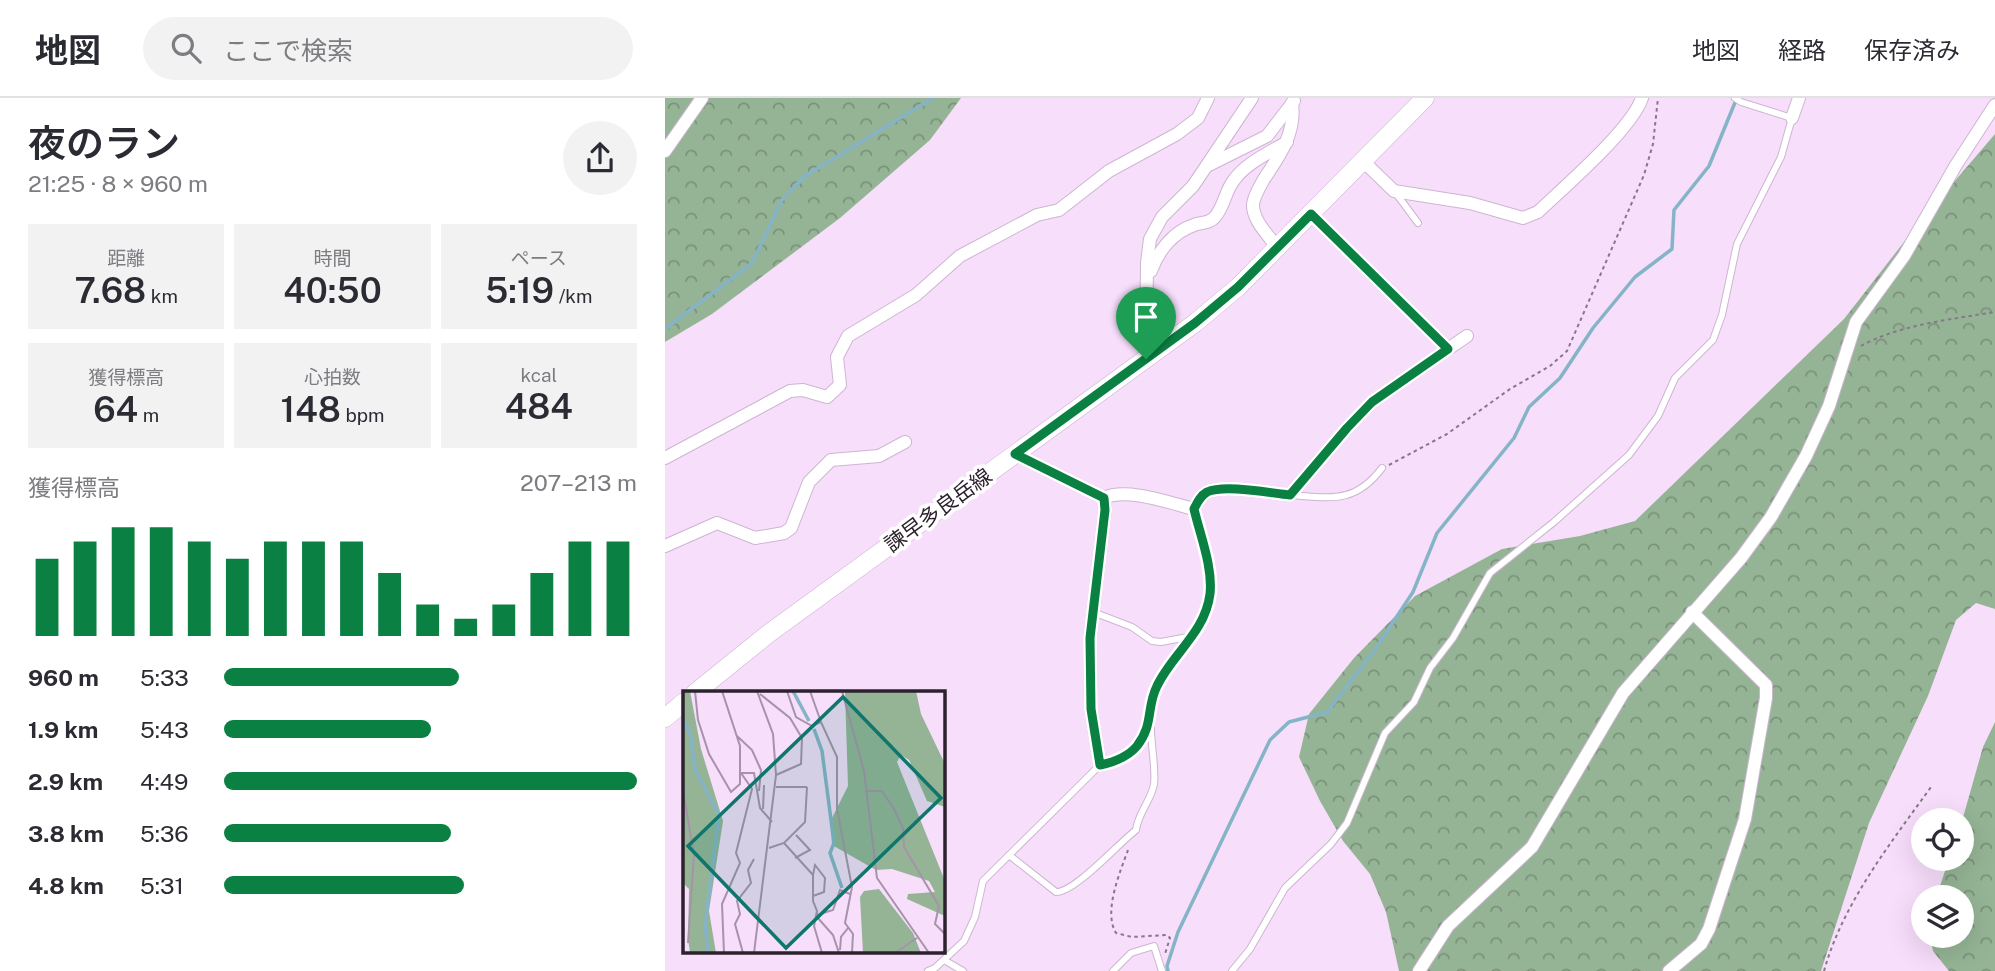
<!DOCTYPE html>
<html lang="ja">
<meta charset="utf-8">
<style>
:root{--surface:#fff;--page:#f2f2f3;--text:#2b2b33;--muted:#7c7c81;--line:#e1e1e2;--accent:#0b8043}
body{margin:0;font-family:"Public Sans","Noto Sans JP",sans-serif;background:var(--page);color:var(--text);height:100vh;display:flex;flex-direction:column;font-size:26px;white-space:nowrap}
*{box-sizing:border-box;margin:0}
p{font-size:23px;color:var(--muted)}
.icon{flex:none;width:38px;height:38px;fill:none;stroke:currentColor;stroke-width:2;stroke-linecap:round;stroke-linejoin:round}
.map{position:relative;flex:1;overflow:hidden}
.sheet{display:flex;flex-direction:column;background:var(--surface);width:665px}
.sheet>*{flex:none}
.controls{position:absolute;left:1246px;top:710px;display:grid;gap:14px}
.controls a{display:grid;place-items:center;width:63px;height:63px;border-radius:50%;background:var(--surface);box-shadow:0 7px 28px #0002;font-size:35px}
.pin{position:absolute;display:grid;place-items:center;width:60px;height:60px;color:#fff;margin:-72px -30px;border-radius:50% 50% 50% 0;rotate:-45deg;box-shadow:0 0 7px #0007}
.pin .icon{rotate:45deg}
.round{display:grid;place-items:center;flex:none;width:74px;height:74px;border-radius:37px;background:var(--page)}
.overview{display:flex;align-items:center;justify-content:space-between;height:119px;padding:0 28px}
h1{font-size:38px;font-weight:600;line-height:52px}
.stats{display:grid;grid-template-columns:repeat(3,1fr);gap:10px;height:119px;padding:7px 28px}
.stats div{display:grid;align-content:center;border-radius:0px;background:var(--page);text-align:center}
.stats b{font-size:35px;font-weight:600}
.stats small{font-size:19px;font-weight:400}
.stats p{font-size:19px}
.chart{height:196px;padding:14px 28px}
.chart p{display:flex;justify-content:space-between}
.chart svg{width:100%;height:126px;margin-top:7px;stroke:var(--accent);stroke-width:6}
ul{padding:0 28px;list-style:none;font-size:23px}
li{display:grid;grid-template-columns:112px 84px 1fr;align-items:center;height:52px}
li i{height:18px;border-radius:9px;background:var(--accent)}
header{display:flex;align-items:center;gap:42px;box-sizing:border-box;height:98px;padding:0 35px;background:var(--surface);border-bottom:2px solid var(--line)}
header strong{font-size:33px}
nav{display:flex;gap:38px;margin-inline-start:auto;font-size:24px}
.search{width:490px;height:63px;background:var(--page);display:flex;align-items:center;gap:18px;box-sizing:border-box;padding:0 24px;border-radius:38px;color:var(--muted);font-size:26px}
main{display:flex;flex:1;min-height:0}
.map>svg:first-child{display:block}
.forest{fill:url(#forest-crowns)}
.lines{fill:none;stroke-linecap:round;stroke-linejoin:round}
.stream{stroke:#85b4c7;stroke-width:3.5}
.service-casing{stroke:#cdb5d1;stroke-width:8}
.minor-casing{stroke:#cdb5d1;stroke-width:14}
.secondary-casing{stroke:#cdb5d1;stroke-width:19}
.path{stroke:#88778b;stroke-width:2;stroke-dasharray:3.5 3.5;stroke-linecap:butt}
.service{stroke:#fff;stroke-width:6}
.minor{stroke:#fff;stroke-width:12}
.secondary{stroke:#fff;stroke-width:18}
.route-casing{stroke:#fff;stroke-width:14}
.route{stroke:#0b8043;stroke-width:9}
.labels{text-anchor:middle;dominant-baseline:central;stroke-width:7;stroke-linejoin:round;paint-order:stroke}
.street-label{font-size:21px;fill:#2c222d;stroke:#fff}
.inset-river{fill:none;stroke:#85b4c7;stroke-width:3.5}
.inset-road{fill:none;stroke:#a693a9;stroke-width:2}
.view{fill:#0f766e;fill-opacity:0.15;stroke:#0f766e;stroke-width:3.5}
.inset-edge{fill:none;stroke:#2c222d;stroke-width:3.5}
</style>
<header>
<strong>地図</strong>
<div class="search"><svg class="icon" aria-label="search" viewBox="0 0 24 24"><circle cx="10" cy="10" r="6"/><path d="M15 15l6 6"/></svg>ここで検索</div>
<nav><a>地図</a><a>経路</a><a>保存済み</a></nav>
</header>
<main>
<section class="sheet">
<div class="overview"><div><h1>夜のラン</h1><p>21:25 · 8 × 960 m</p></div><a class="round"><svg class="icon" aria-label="share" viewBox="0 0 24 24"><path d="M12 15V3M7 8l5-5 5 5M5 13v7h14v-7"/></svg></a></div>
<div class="stats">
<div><p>距離</p><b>7.68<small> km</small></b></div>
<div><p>時間</p><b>40:50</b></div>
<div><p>ペース</p><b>5:19<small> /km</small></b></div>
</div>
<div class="stats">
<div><p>獲得標高</p><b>64<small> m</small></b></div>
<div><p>心拍数</p><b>148<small> bpm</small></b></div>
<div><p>kcal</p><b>484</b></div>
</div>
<div class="chart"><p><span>獲得標高</span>207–213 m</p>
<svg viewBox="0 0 160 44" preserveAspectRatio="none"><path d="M5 44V17M15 44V11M25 44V6M35 44V6M45 44V11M55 44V17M65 44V11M75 44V11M85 44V11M95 44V22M105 44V33M115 44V38M125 44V33M135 44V22M145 44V11M155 44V11"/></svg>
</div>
<ul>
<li><b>960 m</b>5:33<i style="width:57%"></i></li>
<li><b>1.9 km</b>5:43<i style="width:50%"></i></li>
<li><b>2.9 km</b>4:49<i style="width:100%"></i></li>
<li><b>3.8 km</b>5:36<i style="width:55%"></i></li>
<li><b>4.8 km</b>5:31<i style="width:58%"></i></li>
</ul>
</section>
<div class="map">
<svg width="1330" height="873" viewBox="0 0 1330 873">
<defs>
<pattern id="forest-crowns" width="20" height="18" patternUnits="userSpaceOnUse" patternTransform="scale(1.75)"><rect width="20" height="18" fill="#95b495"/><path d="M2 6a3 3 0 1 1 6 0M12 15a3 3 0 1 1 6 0" fill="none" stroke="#7a927a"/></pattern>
</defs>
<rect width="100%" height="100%" fill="#f7defb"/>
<!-- forest -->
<g class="forest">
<polygon points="0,0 296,0 265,42 175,120 47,216 0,244"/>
<polygon points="1330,36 1330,511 1311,505 1291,522 1263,598 1204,725 1156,873 734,873 721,814 705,776 678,743 655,703 634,659 644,616 689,560 750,498 837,451 915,438 970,423 1179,221 1253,126"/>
<polygon points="1330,624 1330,873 1284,873 1268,853 1265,838 1297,838 1297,800 1271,800 1284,761 1297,761 1297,723 1318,649"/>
</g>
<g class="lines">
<!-- stream -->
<g class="stream">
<polyline points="0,231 87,165 117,102 140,78 268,0"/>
<polyline points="503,873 502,868 513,834 605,642 624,624 662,614 709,553 748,494 772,435 849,340 864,309 895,280 928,230 970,179 1007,151 1009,112 1044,68 1071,2"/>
</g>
<!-- service casing -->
<g class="service-casing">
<g id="service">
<polyline points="730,94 753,125"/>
<path d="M625,397c41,3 65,9 92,-27"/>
<path d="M428,514l39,15 20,14 9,1 32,-6c7,-13 13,-26 16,-40 5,-25 -9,-62 -15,-87"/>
<polyline points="279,862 298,873"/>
<path d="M263,873l7,-3 29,-27 11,-24 8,-36 117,-116 29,-11 20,-27 2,2c0,15 5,42 3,55 -3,17 -16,29 -18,46 -18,14 -62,63 -80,62l-47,-37"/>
<polyline points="448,873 466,855 489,848 497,873"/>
<polyline points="567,873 585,851 620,790 666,746 682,725 720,635 749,604 765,570 788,540 825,475 889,424 964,357 993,318 1010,280 1048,242 1057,217 1072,146 1116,59 1127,20 1076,4 1070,0"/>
</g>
</g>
<!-- minor casing -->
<g class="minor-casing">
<g id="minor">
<polyline points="1127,20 1134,0"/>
<polyline points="0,53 37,0"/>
<path d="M698,63l31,30 76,12 53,15 15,-6c26,-25 93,-82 104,-114"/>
<polyline points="542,68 602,38 629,3"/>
<polyline points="646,116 783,251 802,238"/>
<path d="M612,149c-8,-11 -25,-27 -24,-43 1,-8 7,-18 11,-25 16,-24 32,-46 28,-76"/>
<path d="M486,173c7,-20 22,-39 43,-46 7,-3 14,-1 20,-7 10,-10 11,-27 20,-38 12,-17 35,-27 53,-38"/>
<polyline points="481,261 482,165 485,141 497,119 528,88 587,0"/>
<path d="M350,356l89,44c22,-11 66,5 90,11 3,-6 6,-13 13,-17 18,-8 62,1 83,3l57,-67 25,-26 76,-53"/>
<polyline points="0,360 125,293 138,292 162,299 175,287 172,259 183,238 251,197 295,158 372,117 394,112 444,73 512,36 533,20 543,0"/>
<polyline points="0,448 52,425 90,440 119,435 126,430 144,384 166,362 214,358 240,344"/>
<polyline points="435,667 426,611 425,540 440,412 439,400"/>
<polyline points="754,873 783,828 867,749 958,595 1076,460 1106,419 1141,358 1164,308 1191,224 1239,158 1291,67 1330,7"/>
<polyline points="1004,873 1036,846 1044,831 1080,721 1101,600 1101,587 1027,514"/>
</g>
</g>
<!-- secondary casing -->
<g class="secondary-casing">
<g id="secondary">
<polyline points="30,595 103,536 530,225 573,189 760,0"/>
<polyline points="0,620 19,604"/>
</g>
</g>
<!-- path -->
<g class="path">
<path d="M1196,248c37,-21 92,-27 134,-34"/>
<polyline points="724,367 782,336 845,291 885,268 902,253 979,77 988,46 993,0"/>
<path d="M484,621c2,-31 18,-48 35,-72"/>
<path d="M463,752c-8,22 -25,62 -12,83l16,4 35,-2 3,3 -5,16"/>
<path d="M1159,873c19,-68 66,-127 107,-184"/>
</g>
<!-- service -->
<use href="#service" class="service"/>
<!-- minor -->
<use href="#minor" class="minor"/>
<!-- secondary -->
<use href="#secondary" class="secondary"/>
</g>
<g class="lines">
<!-- route casing -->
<g class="route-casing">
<path id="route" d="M646,116l137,135 -76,53 -25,26 -57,67c-21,-2 -65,-11 -83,-3 -7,4 -10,11 -13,17 6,26 19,58 16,85 -5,39 -38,60 -53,92 -11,22 -3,38 -20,60 -9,11 -23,16 -37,19l-9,-56 -1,-71 15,-128 -1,-12 -89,-44 180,-131 43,-36z"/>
</g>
<!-- route -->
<use href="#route" class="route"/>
</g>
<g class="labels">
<!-- street labels -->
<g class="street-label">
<text transform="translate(273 412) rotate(-36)">諫早多良岳線</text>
</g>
</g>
<!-- overview -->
<g transform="translate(18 593)">
<rect width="262" height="262" fill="#f7defb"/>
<path d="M7,0l11,58 22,72 -14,90 7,42h-26l-2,-14 1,-50 -6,-6v-191zM162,0h71l5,23 24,50v43l-18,-6 -18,-41 -8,-5 -4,7 48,119v35l-38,-17 1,-5 27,-2 -6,-11 -37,-12 -16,1 -44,-25 -1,-25 17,-34zM196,198l34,44 8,20h-58l-3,-56 4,-6z" fill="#95b495"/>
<path class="inset-river" d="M110,0l16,30M0,28l7,14 5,36 24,46 -14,110 3,28M131,38l8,22 12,92 -4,10 12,35"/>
<path class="inset-road" d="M12,0l3,29 11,34 22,38 9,-8v-38l-18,-55M104,0l9,26 16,9 9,-4 16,35v52l15,78 -7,36 8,11 -1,19M127,0l11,31M159,0l22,80 13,107 52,75M77,3l30,24 12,20 -1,26 -25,11M54,45l15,14 9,20 -2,21M58,82h13l6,35 12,14M93,96h31M0,99l11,65 -6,88M182,100h17l12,18 9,19 1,19 35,59 -4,18 11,11M80,118l1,-24M101,152l29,32M86,157l15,-5 21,-21 2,-35M112,167l15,-8 -14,-15M130,205l11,-4 1,-14 -10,-13 -2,10v26l4,10 -3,15 8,27M134,224l16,-5 7,-20 10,4M134,226l16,18 6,18M157,259l1,-13 7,-9M41,262l-2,-49 18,-41 -4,-10 16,-64 -11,-16M60,262l-8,-29 5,-10 -3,-13 14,-18 -3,-13 6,-11M71,262l22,-178 -3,-41 -16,-43M212,262l22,-15"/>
<path class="view" d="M160,6l98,101 -155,150 -98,-102z"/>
<rect width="262" height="262" class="inset-edge"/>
</g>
</svg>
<div class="controls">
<a><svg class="icon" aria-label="locate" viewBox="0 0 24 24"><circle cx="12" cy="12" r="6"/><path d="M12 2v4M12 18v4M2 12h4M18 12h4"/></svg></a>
<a><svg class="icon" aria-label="layers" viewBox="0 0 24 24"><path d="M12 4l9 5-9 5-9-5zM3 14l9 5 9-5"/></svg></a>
</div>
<div class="pin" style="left:481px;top:261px;background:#1e9e55"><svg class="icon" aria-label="arrive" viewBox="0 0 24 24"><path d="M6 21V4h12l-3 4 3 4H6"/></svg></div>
</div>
</main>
